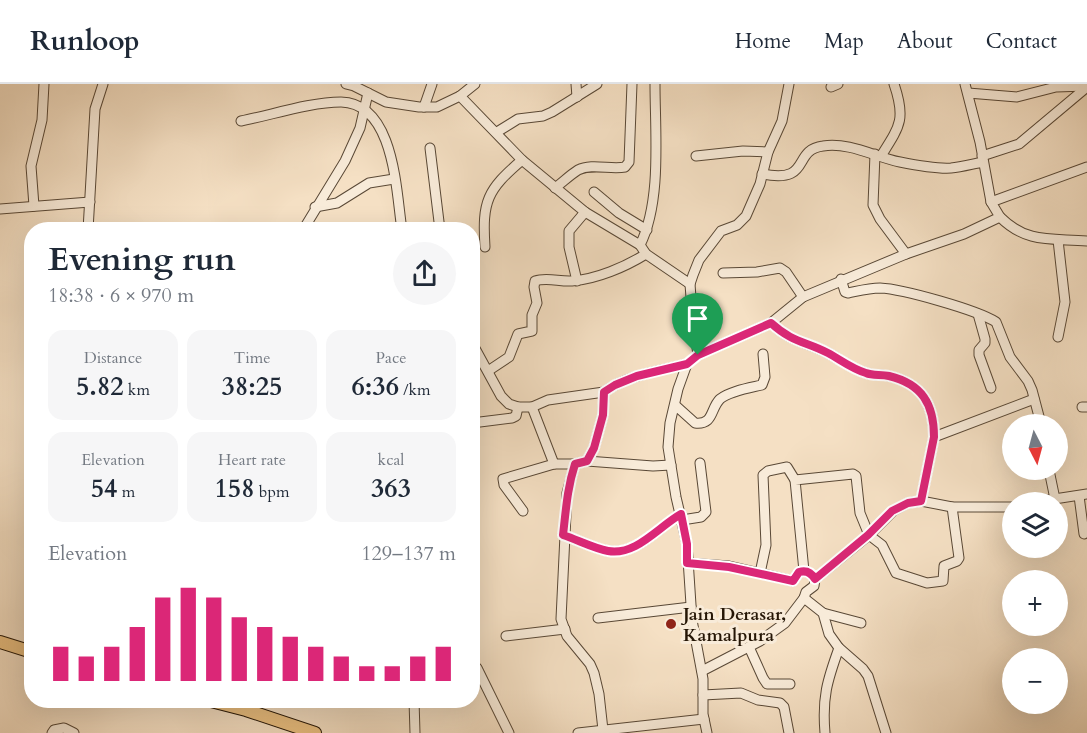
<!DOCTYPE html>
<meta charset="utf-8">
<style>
:root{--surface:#fff;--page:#f6f6f7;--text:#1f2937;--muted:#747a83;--line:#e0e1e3;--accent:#db2777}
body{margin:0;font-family:Cardo,serif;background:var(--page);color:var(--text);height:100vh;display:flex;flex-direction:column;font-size:22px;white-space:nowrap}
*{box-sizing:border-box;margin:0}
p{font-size:20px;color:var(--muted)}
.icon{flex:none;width:33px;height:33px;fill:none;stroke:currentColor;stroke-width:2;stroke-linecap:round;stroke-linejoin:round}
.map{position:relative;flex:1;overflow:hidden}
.panel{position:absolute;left:24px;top:138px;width:456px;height:486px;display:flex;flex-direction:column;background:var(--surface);border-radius:24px;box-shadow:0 6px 24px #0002}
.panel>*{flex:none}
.needle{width:39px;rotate:174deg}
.controls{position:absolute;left:1002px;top:330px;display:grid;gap:12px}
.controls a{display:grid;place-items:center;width:66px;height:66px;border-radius:50%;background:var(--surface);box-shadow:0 6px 24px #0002;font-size:30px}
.pin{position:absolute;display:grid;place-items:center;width:51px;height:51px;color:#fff;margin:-62px -26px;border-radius:50% 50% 50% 0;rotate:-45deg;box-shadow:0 0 6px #0007}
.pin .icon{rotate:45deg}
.round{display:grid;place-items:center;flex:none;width:63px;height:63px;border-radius:32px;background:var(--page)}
.summary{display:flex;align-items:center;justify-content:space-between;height:102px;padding:0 24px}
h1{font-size:33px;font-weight:600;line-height:45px}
.metrics{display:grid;grid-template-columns:repeat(3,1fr);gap:9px;height:102px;padding:6px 24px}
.metrics div{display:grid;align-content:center;border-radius:15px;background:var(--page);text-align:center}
.metrics b{font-size:26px;font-weight:600}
.metrics small{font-size:16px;font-weight:400}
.metrics p{font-size:16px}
.chart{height:168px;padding:12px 24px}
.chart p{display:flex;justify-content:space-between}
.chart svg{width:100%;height:108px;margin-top:6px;stroke:var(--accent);stroke-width:6}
header{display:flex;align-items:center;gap:36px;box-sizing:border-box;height:84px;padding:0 30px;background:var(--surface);border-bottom:2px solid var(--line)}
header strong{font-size:28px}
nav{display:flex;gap:33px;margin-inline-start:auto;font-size:21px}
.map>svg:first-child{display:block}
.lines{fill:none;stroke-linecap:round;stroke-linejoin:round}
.minor-casing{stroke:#594836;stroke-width:11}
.major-casing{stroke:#251606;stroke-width:14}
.minor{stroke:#f8ebd9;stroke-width:9}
.major{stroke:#eac082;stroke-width:12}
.route-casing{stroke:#fff;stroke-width:12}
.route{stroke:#db2777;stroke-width:8}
.poi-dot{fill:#8f2418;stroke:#f8ebd9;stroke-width:2}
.labels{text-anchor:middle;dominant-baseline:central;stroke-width:6;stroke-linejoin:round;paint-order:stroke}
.poi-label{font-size:18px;font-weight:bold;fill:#251606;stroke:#f8ebd9;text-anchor:start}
</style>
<header>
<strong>Runloop</strong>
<nav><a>Home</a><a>Map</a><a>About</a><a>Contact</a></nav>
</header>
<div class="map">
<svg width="1087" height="649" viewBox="0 0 1087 649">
<rect width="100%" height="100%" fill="#f5e0c4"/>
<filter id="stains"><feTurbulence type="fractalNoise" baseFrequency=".00333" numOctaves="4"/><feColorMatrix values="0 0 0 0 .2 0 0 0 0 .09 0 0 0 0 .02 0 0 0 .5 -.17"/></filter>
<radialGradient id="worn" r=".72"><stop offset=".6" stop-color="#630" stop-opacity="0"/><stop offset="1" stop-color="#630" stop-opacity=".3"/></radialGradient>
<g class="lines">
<!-- minor casing -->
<g class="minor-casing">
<g id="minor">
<polyline points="346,0 354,2 386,18 419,23 437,23 460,12 522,76 585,128 640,161 646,170 690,200"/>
<polyline points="576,0 577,13"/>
<polyline points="831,3 838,0"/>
<polyline points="968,9 1017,13 1056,3 1087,2"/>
<polyline points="460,12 475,0"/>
<polyline points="424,23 432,0"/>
<path d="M241,37c31,-6 69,-19 100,-19 54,1 55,90 61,128"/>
<polyline points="497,48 518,35 543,32 552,28 597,0"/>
<polyline points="430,64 440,146"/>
<polyline points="875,70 873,121 880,135 906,170"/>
<polyline points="696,72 743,67 768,68"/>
<path d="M881,72c19,-30 25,-37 13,-72"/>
<polyline points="982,72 1019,60 1087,3"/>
<path d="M762,90c51,10 29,-24 61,-28 27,-4 52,11 77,16 15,3 36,7 51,6 11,-1 21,-4 32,-6"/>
<path d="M555,104c8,-6 15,-13 23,-18 14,-7 33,0 47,-3l4,-5 3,-78"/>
<polyline points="594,108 619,129 647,146"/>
<polyline points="991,118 1087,83"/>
<polyline points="34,122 31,82 42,36 44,0"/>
<polyline points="315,123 337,119 369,99 394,95"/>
<polyline points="0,125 90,118"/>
<path d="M1000,133c27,27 52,21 87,24"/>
<polyline points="88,146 95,25 103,0"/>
<polyline points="303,146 345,77 360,44 368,9"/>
<polyline points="1058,156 1065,218 1058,253"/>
<path d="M640,161c22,-44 15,-112 15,-161"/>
<path d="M485,163c-3,-46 2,-57 37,-87"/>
<polyline points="723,189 757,188 780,184 786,188 803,213"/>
<path d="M841,195l4,13 3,1c10,-2 21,-5 32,-5 23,1 97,22 116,34l14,35 18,24 4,9 9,34"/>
<polyline points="577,197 569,163 569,147 585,128"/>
<polyline points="978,230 985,255 985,259 979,266 979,271 991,304"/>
<path d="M771,239c21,20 34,18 57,30 13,7 24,16 38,20 7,3 15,1 23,3 33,8 45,28 45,61l-13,64"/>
<polyline points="472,259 501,312 509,320 518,323 532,323 548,316 604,308"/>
<polyline points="698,271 692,227 690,200 693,191 699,176 721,147 737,141 746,132 760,100 768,68 782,37 789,0"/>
<path d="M488,287l21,-14 9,-23 14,-3v-16l5,-12 -3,-16 1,-6c12,-4 25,1 37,0 25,-2 53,-14 74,-27"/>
<path d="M675,321l20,18c19,2 15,-14 25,-24 10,-8 29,-11 42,-14l3,-8 -2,-23"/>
<polyline points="532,323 554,380"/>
<polyline points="1082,323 1087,323"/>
<polyline points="472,339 512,334 516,332 518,323"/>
<polyline points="934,353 1034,315"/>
<polyline points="587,377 653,382 671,381"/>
<polyline points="1049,386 1055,415"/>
<polyline points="1079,412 1084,450"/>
<polyline points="1035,418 1087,410"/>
<polyline points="523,427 504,401 503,395 554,380 575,380"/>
<polyline points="682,436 701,433 706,428 700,379"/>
<path d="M563,451c15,5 30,13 45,16 28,5 50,-24 73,-37"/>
<path d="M687,479l42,3 64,15 6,-9c7,-2 12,0 16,7l54,-44 24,-24 15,-8 13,-2 31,6h60"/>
<polyline points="804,487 795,396 853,390 856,392 860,429 869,451 882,461 896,489 927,499 943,497 944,482 957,477 959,474 952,423"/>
<polyline points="760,489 766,461 763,391 768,387 787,383 795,396"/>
<polyline points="804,514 823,529 829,550 839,564 863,585 868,592 886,649"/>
<polyline points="823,529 861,539"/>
<polyline points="598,534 691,523"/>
<polyline points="506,552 565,545"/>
<polyline points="749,563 763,594 767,600 790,600"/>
<polyline points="477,584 509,649"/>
<polyline points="702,587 760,557 785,539 804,514 806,508 814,502 815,495"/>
<polyline points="703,611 741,609 758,616 780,619 784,623 789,649"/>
<polyline points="414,616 415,649"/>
<path d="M603,646l-4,-36 -5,-21 -4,-9 -23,-28 -6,-17 6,-126 8,-29 12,-3 7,-13 9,-33 1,-23c24,-17 55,-21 83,-28"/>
<polyline points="52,649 54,646 64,644 74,649"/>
<polyline points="578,649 704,635"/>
<polyline points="707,649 703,630 703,595 692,536 687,460 676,413 668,363 670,339 678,305 687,280 698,271 771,239 803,213 906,170 964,150 1000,133 991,118 980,58 965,0"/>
<path d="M825,649c-3,-35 2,-52 14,-85"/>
</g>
</g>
<!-- major casing -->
<g class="major-casing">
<g id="major">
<polyline points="0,558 32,568"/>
<polyline points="207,616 246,626 315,649"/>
</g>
</g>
<!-- minor -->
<use href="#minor" class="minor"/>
<!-- major -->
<use href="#major" class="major"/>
</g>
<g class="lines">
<!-- route casing -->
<g class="route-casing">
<path id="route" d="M771,239c22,20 34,18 57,30 13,7 24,16 38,20 7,3 15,1 23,3 33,8 45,28 45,61l-13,64 -13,2 -16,8 -24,24 -53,44c-4,-7 -9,-9 -16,-7l-6,9 -64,-14 -42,-4v-19l-6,-30c-23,13 -45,42 -73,37 -15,-3 -30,-11 -45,-16 3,-25 4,-46 12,-71l12,-3 7,-13 9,-33 1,-23 11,-7 22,-9 50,-12 11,-9z"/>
</g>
<!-- route -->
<use href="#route" class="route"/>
</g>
<!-- markers -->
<circle class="poi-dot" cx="671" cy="540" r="6"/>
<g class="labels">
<!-- poi labels -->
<g class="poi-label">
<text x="683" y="530">Jain Derasar,<tspan x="683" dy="21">Kamalpura</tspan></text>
</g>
</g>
<rect width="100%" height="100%" filter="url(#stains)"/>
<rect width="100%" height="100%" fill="url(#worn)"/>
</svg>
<div class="controls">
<a><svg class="needle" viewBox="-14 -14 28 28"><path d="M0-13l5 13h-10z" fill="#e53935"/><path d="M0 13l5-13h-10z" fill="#747a83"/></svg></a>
<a><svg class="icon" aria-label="layers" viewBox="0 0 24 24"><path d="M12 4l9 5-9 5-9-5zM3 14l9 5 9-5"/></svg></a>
<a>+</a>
<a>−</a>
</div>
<div class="pin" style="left:698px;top:271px;background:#1e9e55"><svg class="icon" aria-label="arrive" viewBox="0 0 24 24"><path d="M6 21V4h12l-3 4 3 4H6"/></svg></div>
<section class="panel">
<div class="summary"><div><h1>Evening run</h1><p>18:38 · 6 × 970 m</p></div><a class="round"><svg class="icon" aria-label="share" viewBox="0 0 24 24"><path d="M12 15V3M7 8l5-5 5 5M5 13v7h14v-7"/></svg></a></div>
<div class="metrics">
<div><p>Distance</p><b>5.82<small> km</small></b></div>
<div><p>Time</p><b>38:25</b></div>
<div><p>Pace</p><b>6:36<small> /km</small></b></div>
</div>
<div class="metrics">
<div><p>Elevation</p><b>54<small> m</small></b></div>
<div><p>Heart rate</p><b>158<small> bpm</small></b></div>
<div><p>kcal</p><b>363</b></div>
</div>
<div class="chart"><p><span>Elevation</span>129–137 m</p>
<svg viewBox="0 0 160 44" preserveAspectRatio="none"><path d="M5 44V30M15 44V34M25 44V30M35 44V22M45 44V10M55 44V6M65 44V10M75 44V18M85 44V22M95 44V26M105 44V30M115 44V34M125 44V38M135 44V38M145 44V34M155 44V30"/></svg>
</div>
</section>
</div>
